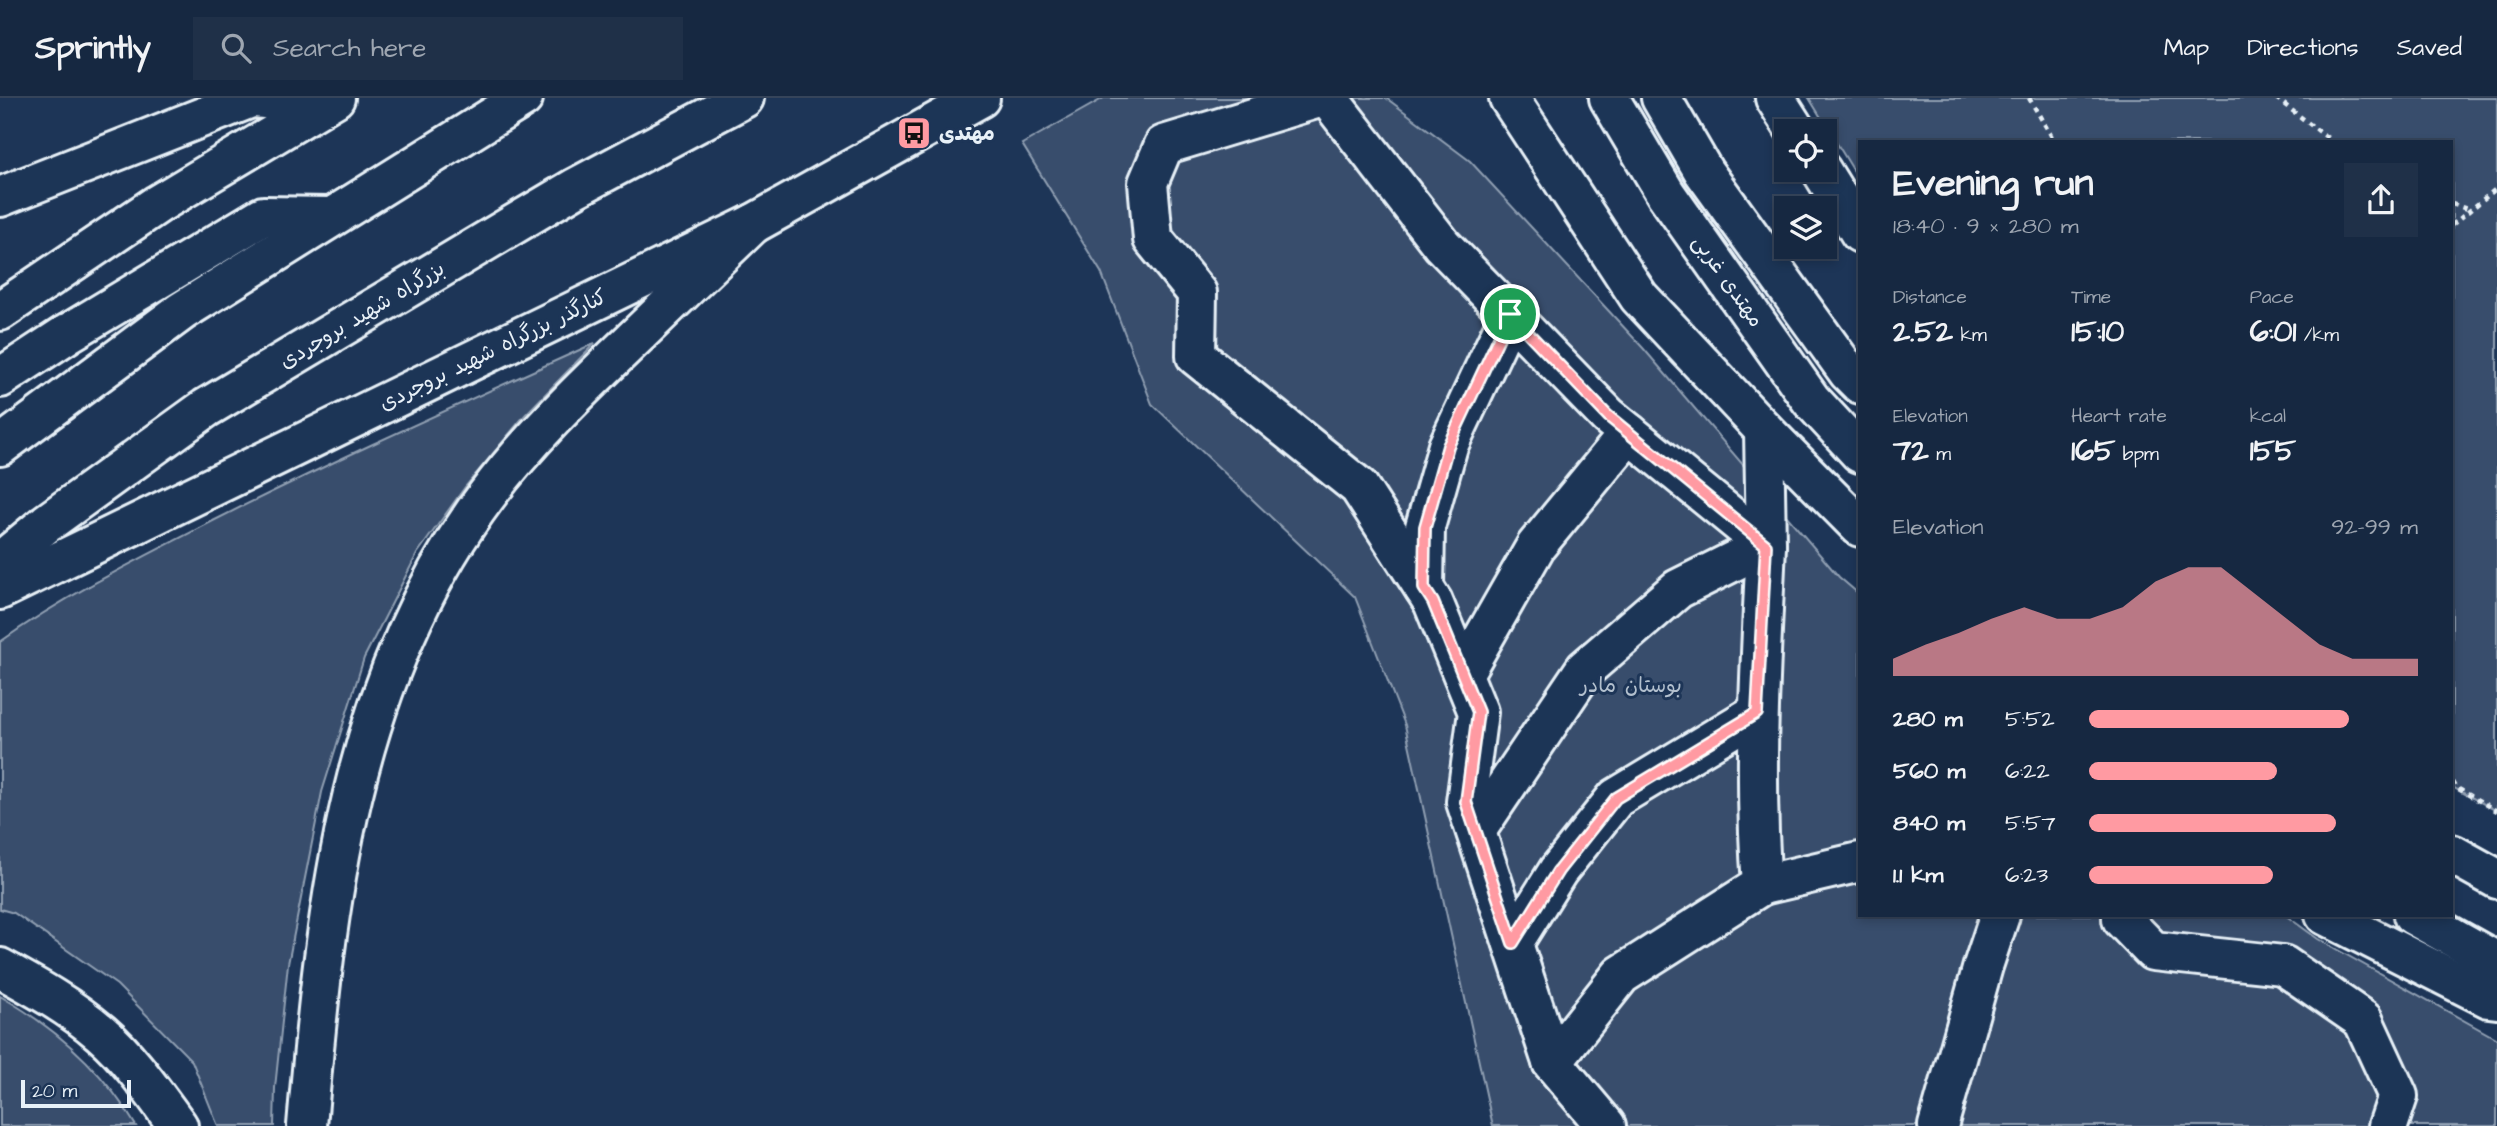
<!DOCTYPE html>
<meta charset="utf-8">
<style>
:root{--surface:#162841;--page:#1f3048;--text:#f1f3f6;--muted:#9ea6b1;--line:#35445a;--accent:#ff9aa2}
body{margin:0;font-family:"Architects Daughter","Playpen Sans Arabic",sans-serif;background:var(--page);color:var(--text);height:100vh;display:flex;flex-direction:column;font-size:26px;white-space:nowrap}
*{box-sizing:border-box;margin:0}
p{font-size:23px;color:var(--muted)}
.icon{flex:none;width:38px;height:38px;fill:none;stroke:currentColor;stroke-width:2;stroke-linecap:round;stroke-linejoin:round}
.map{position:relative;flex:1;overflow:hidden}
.side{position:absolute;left:1858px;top:42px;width:595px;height:777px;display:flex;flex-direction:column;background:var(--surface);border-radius:0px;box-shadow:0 4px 10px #0003,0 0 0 2px var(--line)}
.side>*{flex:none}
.buttons{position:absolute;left:1774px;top:21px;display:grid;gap:14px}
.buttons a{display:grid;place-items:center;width:63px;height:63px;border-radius:0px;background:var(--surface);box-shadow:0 4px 10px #0003,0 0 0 2px var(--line);font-size:35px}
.scale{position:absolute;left:21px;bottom:18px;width:110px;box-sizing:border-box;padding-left:7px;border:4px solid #e8f1f8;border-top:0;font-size:19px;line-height:24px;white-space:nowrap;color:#e8f1f8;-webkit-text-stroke:5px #1d3557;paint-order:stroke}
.pin{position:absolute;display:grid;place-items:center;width:60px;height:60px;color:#fff;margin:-30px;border:4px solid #fff;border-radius:50%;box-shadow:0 2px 7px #0007}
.round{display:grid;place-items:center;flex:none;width:74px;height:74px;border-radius:0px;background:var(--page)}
.head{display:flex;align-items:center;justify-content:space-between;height:119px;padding:0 35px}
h1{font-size:38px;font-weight:700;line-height:52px}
.metrics{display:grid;grid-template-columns:repeat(3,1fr);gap:10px;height:119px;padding:7px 35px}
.metrics div{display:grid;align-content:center}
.metrics b{font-size:30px;font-weight:700}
.metrics small{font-size:19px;font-weight:400}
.metrics p{font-size:19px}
.chart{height:196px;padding:14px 35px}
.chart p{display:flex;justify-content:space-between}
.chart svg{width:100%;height:126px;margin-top:7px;fill:var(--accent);opacity:.7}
ul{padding:0 35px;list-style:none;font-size:23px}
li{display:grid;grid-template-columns:112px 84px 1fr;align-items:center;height:52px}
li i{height:18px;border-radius:9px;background:var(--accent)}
header{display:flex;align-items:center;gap:42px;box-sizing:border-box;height:98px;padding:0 35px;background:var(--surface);border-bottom:2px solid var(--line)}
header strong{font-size:33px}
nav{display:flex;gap:38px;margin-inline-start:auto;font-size:24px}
.search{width:490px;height:63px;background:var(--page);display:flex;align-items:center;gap:18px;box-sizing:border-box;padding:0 24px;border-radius:0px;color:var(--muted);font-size:26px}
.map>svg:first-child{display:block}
.green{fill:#374d6c;stroke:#909fb2;stroke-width:2}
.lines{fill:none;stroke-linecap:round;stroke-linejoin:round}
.minor-casing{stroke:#e8f1f8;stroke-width:44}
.major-casing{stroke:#e8f1f8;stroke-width:44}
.highway-casing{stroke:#e8f1f8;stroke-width:44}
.path{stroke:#e8f1f8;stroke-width:4.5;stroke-dasharray:5 5;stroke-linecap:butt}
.minor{stroke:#1d3557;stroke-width:38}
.major{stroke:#1d3557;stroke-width:38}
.highway{stroke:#1d3557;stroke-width:38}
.route-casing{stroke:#fff;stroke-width:14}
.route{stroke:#ff9aa2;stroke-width:9}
.labels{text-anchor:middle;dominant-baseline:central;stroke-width:6;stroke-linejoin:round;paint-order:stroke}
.poi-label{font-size:21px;font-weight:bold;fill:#e8f1f8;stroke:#1d3557;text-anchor:start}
.street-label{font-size:21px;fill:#e8f1f8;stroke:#1d3557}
.park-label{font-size:21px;fill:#b3c0ce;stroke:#1d3557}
</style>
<header>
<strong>Sprintly</strong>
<div class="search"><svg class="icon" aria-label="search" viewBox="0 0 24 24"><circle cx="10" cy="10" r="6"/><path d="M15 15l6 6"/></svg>Search here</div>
<nav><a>Map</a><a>Directions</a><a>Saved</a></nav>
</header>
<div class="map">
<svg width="2497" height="1028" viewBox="0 0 2497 1028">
<rect width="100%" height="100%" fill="#1d3557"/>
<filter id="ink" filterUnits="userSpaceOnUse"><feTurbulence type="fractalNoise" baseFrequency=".0143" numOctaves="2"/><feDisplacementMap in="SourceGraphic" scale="14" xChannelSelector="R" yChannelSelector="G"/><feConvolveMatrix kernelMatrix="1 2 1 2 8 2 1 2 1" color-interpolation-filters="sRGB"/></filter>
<g filter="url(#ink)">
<!-- green -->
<g class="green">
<polygon points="1104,0 1386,0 1470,63 1643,250 1839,479 1860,497 1860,817 2285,817 2318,841 2497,941 2497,1028 1493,1028 1405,627 1355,499 1152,306 1101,174 1022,46"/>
<polygon points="1809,0 2497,0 2497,713 2452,689 2452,44 1860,44 1860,83"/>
<path d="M595,245l-70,72 -60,72 -48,67 -53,104 -42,134 -34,172 -13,124 -1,38h-56l-26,-65 -75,-76 -103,-72 -14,-4v-267c66,-47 141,-84 213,-121 125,-63 254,-120 382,-178z"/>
<path d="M0,898c56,32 103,74 136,130h-136z"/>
</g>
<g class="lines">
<!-- minor casing -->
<g class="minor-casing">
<g id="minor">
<polyline points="1319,0 1164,47 1148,85 1153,141 1197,195 1196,258 1359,389 1433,504 1478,614 1466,704 1552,964 1606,1028"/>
<path d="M1328,0l114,147 166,171 158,129c-5,113 -13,226 -4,340l-141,90 -69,87"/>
<polyline points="1424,490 1425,429 1448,348 1510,216"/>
<polyline points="1463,576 1536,448 1629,335"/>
<polyline points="1476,733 1585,571 1678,491 1766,447 1764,332"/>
<polyline points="1762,787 1860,764"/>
<polyline points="2122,817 2122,821 2153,853 2283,867 2363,922 2398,998 2388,1028"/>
<polyline points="2325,817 2489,900 2497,901"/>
<polyline points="1513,845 1558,773 1616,700 1757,615"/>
<polyline points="1938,1028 1983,868 2000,817"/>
</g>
</g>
<!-- major casing -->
<g class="major-casing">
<g id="major">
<polyline points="1509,0 1639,199 1764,332 1860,429"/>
<polyline points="1609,0 1666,96 1811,302 1860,355"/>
<polyline points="1661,0 1704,74 1848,274 1860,286"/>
<polyline points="1775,0 1796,33"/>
<polyline points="1821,72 1860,135"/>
<polyline points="0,213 158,106 335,0"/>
<polyline points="0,492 753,126 980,0"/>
<polyline points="2452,756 2497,781"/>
<polyline points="2413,817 2497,864"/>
</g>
</g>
<!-- highway casing -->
<g class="highway-casing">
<g id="highway">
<polyline points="255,0 322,7"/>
<polyline points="0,99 251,0"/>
<polyline points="0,280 67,236 263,118 331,119"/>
<polyline points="0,348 182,213 523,0"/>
<polyline points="0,464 47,425 206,310 575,90 744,0"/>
<path d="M0,870c35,19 71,39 101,65 30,26 54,62 77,93"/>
<path d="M307,1028c19,-222 42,-447 180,-631 40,-53 89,-101 137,-147 43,-41 86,-83 129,-124"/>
</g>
</g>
<!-- path -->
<g class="path">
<polyline points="2029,0 2055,44"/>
<polyline points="2276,0 2333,44"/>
<polyline points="2452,106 2470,112"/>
<polyline points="2452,127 2497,90"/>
<polyline points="2452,684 2455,689 2497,713"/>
</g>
<!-- minor -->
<use href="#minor" class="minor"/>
<!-- major -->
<use href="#major" class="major"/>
<!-- highway -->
<use href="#highway" class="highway"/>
</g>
</g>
<g class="lines" filter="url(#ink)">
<!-- route casing -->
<g class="route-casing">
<polygon id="route" points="1510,216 1608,318 1766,447 1757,615 1616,700 1558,773 1513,845 1466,704 1478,614 1433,504 1424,490 1425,429 1448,348"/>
</g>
<!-- route -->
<use href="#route" class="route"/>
</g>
<!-- icons -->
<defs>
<g id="bus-square" transform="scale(1.75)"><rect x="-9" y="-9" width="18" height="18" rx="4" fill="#ff9aa2" stroke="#1d3557"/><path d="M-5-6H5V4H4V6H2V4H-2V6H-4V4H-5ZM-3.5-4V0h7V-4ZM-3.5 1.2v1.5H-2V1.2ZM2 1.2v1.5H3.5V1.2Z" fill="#111"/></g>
</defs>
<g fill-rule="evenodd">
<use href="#bus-square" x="914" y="35"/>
</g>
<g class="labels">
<!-- poi labels -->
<g class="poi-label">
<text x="939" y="35">مهتدی</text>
</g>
<!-- street labels -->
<g class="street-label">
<text transform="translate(1728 183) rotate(55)">مهتدی غربی</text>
<text transform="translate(362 217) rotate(-31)">بزرگراه شهید بروجردی</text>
<text transform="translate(493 252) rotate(-26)">کنارگذر بزرگراه شهید بروجردی</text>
</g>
<!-- park labels -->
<g class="park-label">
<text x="1631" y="587">بوستان مادر</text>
</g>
</g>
</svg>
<div class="buttons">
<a><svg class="icon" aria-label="locate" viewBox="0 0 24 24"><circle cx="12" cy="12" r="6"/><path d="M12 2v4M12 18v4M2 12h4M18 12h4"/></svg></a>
<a><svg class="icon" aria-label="layers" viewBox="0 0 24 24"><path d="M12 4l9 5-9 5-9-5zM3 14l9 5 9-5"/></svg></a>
</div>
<div class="scale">20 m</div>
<div class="pin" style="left:1510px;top:216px;background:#1e9e55"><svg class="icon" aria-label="arrive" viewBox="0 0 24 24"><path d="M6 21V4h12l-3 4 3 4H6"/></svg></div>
<section class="side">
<div class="head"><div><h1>Evening run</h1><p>18:40 · 9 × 280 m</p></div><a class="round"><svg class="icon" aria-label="share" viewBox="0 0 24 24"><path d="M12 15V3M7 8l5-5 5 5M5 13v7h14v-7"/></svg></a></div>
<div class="metrics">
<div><p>Distance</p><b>2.52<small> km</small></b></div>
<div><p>Time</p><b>15:10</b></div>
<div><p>Pace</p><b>6:01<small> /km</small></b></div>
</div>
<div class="metrics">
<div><p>Elevation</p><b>72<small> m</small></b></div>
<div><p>Heart rate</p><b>165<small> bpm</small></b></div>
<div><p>kcal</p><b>155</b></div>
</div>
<div class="chart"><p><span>Elevation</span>92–99 m</p>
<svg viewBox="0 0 160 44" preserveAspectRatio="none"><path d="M0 44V38L10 33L20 29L30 24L40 20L50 24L60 24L70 20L80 11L90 6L100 6L110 15L120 24L130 33L140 38L150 38L160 38V44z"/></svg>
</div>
<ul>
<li><b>280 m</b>5:52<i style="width:79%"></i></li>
<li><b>560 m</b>6:22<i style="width:57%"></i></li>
<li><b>840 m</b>5:57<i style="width:75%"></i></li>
<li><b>1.1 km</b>6:23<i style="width:56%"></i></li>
</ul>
</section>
</div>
